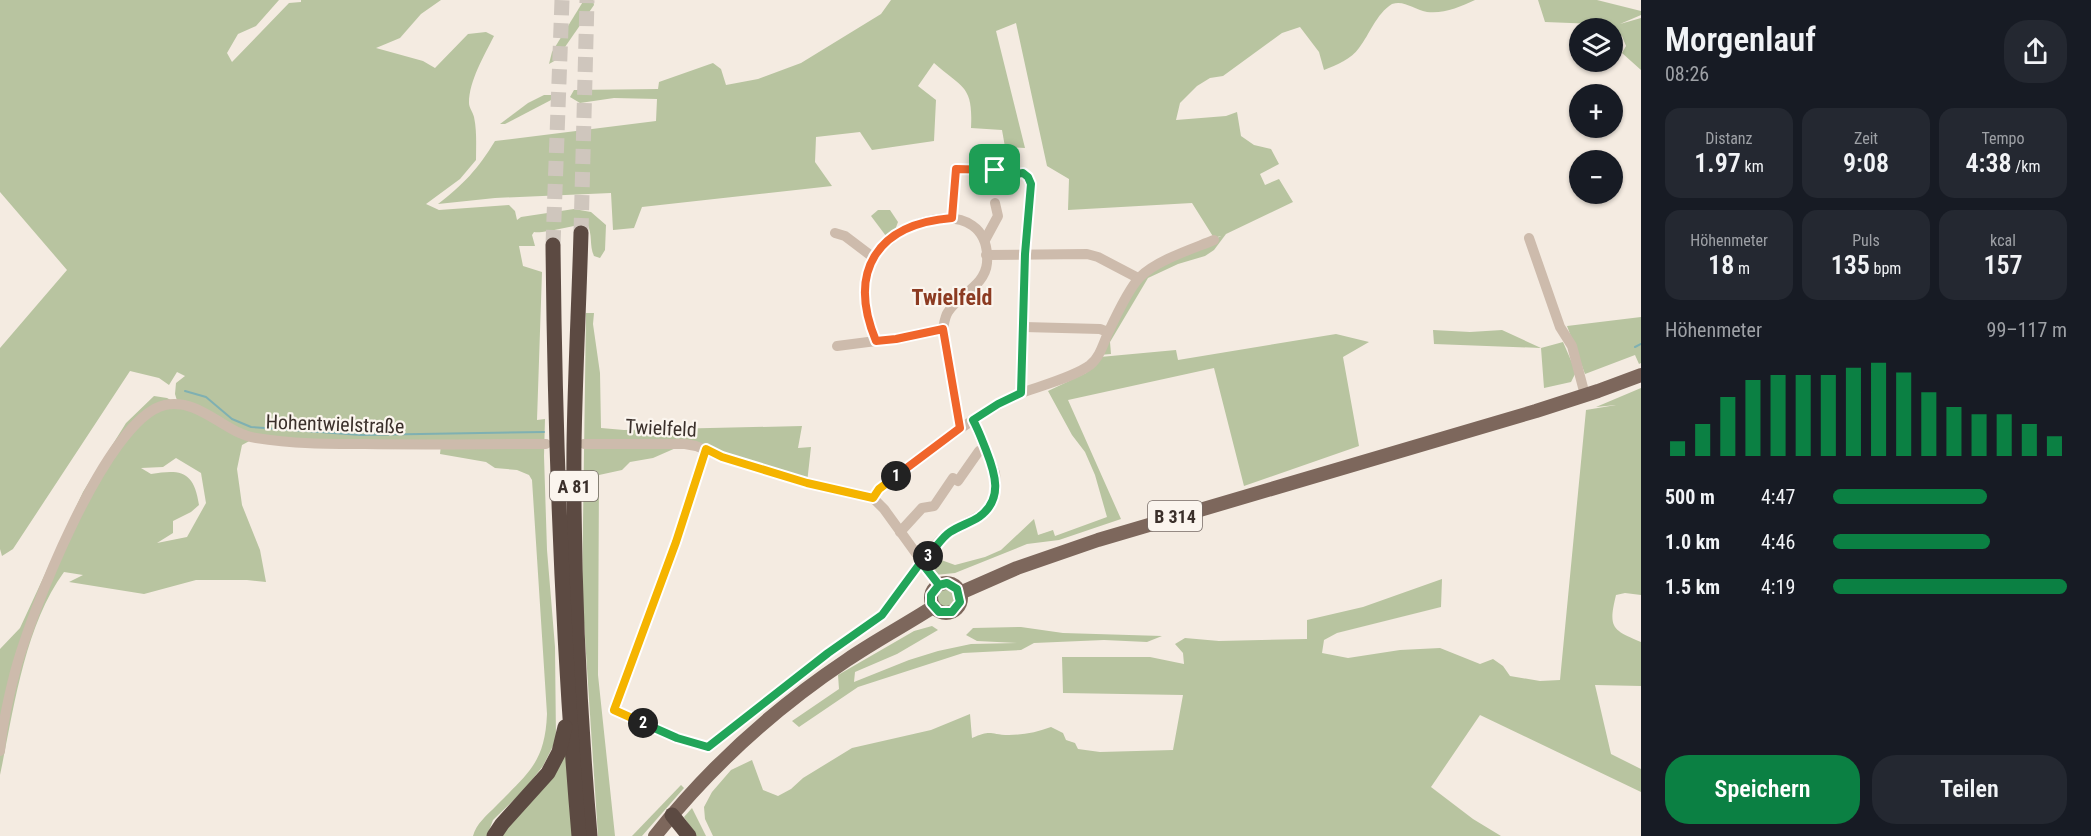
<!DOCTYPE html>
<html lang="de">
<meta charset="utf-8">
<style>
:root{--surface:#171b24;--page:#242831;--text:#f1f3f6;--muted:#9ea1a6;--accent:#0b8043}
body{margin:0;font-family:"Roboto Condensed",sans-serif;background:var(--page);color:var(--text);height:100vh;display:flex;flex-direction:column;font-size:22px;white-space:nowrap}
*{box-sizing:border-box;margin:0}
p{font-size:20px;color:var(--muted)}
.icon{flex:none;width:33px;height:33px;fill:none;stroke:currentColor;stroke-width:2;stroke-linecap:round;stroke-linejoin:round}
.map{position:relative;flex:1;overflow:hidden}
.side{display:flex;flex-direction:column;background:var(--surface);width:450px}
.side>*{flex:none}
.fabs{position:absolute;left:1569px;top:18px;display:grid;gap:12px}
.fabs a{display:grid;place-items:center;width:54px;height:54px;border-radius:50%;background:var(--surface);box-shadow:0 2px 4px #0004;font-size:30px}
.pin{position:absolute;display:grid;place-items:center;width:51px;height:51px;color:#fff;margin:-26px;border-radius:12px;box-shadow:0 3px 9px #0006}
.km{position:absolute;width:30px;height:30px;margin:-15px;border-radius:50%;background:#222;color:#fff;font-size:16px;line-height:30px;text-align:center}
.round{display:grid;place-items:center;flex:none;width:63px;height:63px;border-radius:24px;background:var(--page)}
.headline{display:flex;align-items:center;justify-content:space-between;height:102px;padding:0 24px}
h1{font-size:33px;font-weight:600;line-height:45px}
.figures{display:grid;grid-template-columns:repeat(3,1fr);gap:9px;height:102px;padding:6px 24px}
.figures div{display:grid;align-content:center;border-radius:15px;background:var(--page);text-align:center}
.figures b{font-size:26px;font-weight:600}
.figures small{font-size:16px;font-weight:400}
.figures p{font-size:16px}
.chart{height:168px;padding:12px 24px}
.chart p{display:flex;justify-content:space-between}
.chart svg{width:100%;height:108px;margin-top:6px;stroke:var(--accent);stroke-width:6}
.action{display:flex;gap:12px;margin-top:auto;padding:12px 24px}
.action a{flex:1;height:69px;border-radius:24px;background:var(--accent);color:#fff;font-size:24px;font-weight:600;line-height:69px;text-align:center}
.action a+a{background:var(--page);color:var(--text)}
ul{padding:0 24px;list-style:none;font-size:20px}
li{display:grid;grid-template-columns:96px 72px 1fr;align-items:center;height:45px}
li i{height:15px;border-radius:8px;background:var(--accent)}
main{display:flex;flex:1;min-height:0}
.map>svg:first-child{display:block}
.green{fill:#b8c4a0;fill-rule:evenodd}
.lines{fill:none;stroke-linecap:round;stroke-linejoin:round}
.stream{stroke:#7fb0b2;stroke-width:2}
.highway-tunnel{stroke:#cfc6bd;stroke-width:15;stroke-dasharray:15 8;stroke-linecap:butt}
.minor{stroke:#cdbbac;stroke-width:10}
.major{stroke:#7d675c;stroke-width:14}
.highway{stroke:#5c4a42;stroke-width:15}
.split-1-casing{stroke:#fff;stroke-width:12}
.split-2-casing{stroke:#fff;stroke-width:12}
.split-3-casing{stroke:#fff;stroke-width:12}
.split-4-casing{stroke:#fff;stroke-width:12}
.split-1{stroke:#f0652b;stroke-width:8}
.split-2{stroke:#f5b400;stroke-width:8}
.split-3{stroke:#22a559;stroke-width:8}
.split-4{stroke:#22a559;stroke-width:8}
.labels{text-anchor:middle;dominant-baseline:central;stroke-width:4.5;stroke-linejoin:round;paint-order:stroke}
.shield{fill:#fbf5ee;stroke:#756b66;stroke-width:1.5}
.shield-label{font-size:18px;font-weight:bold;fill:#3b302b}
.street-label{font-size:20px;fill:#3b302b;stroke:#fbf5ee}
.quarter-label{font-size:22px;font-weight:bold;fill:#8c3b22;stroke:#fbf5ee}
</style>
<main>
<div class="map">
<svg width="1641" height="836" viewBox="0 0 1641 836">
<rect width="100%" height="100%" fill="#f4ebe1"/>
<!-- green -->
<g class="green">
<path d="M0,0h279l-23,26 -18,8 -11,19 5,9 57,-59 12,-1v-2h140l-20,14 -21,24 -24,10 47,13 12,7 33,-34 18,-2 8,4c-10,20 -25,45 -25,67 0,5 4,9 5,14 3,14 2,29 2,43l-16,19 -34,25 13,6 70,-5 6,6 2,9 4,-3 53,-8 17,3 15,13 -1,25 -5,8 -6,-2c-5,-11 -1,-21 -7,-33 -10,2 -45,11 -53,9l-2,3 3,11h-16l4,20 19,6 -5,148 8,-1 -1,37 3,94 8,97 1,93 -13,26 -19,24 -31,30 -6,16h-14c3,-12 14,-21 23,-30 32,-33 49,-43 51,-92l-15,-234 -3,-5 -12,-5 -22,-2 -9,-6 -46,-8 1,-9 -186,-7 -13,7 -5,24 5,36 18,45 6,32 -19,-2h-51l-52,14 -75,-12 14,-7 -19,-3c-40,55 -50,137 -64,203v-126l20,-21 63,-136 43,-69 28,-27 13,2 11,6 -3,-10 1,-11 9,-7 -8,-4 -8,13 -10,-7 -29,-7 -117,178 -11,7 -2,-7v-201l67,-78 -67,-78zM176,458l25,15 5,30 -19,34 -30,6 16,-10v-12l18,-9 8,-7c-5,-34 -18,-36 -48,-31l-10,-6 22,-1z"/>
<polygon points="584,0 593,0 594,5 556,60 549,64 552,52"/>
<path d="M891,0h584c-15,7 -31,14 -48,12 -13,-2 -22,-12 -35,-8 -16,10 -22,30 -33,44 -8,11 -22,17 -35,22l-5,-18 -19,-25 -18,6 -59,43 -13,2 -13,8 -17,17 -4,17 50,-4 11,-4 4,24 13,9 17,4 8,15 -19,10 5,11 14,-6 14,23 -67,32 -12,16 -9,6 -27,8 -30,14 -38,64 1,12 -12,1 39,-77 83,-42 -7,2 -22,-35 -124,7 1,-31 -22,-13 -31,-143 -20,8 29,117 -20,-1 -3,-17 -31,-2c2,-42 -7,-39 -37,-65l-16,23 18,14 -2,41 -62,9 -12,-18 -44,5 -1,25 17,24 -190,21 -8,21 -21,2 -2,-37 -116,5 -57,6c25,-19 40,-35 57,-63l161,-20 1,-22 -43,-1 -34,5 -10,-6 4,-7 84,-1 1,-7 54,-19 8,6 5,16 32,-6 43,-16 80,-49z"/>
<polygon points="1538,0 1597,0 1641,11 1641,15 1620,24 1641,18 1641,70 1622,53 1626,46 1622,36 1613,31 1612,28 1596,24 1545,22"/>
<polygon points="544,95 551,95 553,99 505,124 500,124 528,103"/>
<polygon points="878,210 890,210 898,222 895,230 886,236 871,216"/>
<polygon points="586,313 594,313 593,324 600,373 601,428 624,430 802,426 798,448 811,447 807,483 685,444 653,458 630,462 622,470 599,475 598,675 615,836 598,836 582,592"/>
<polygon points="1641,317 1641,363 1639,364 1635,355 1585,374 1567,326"/>
<polygon points="1433,330 1470,332 1502,330 1541,348 1563,342 1576,372 1571,382 1544,388 1541,348 1434,344"/>
<polygon points="1336,334 1369,342 1343,357 1359,446 1244,486 1214,368 1068,400 1121,519 1059,540 1027,544 955,573 935,575 929,566 933,557 955,565 985,557 1001,550 1034,519 1038,535 1053,530 1055,536 1107,517 1095,475 1085,452 1072,435 1048,391 1086,373 1100,357 1176,350 1178,360"/>
<path d="M1641,388v207l-16,-2 -9,2c-8,33 -4,35 25,47v44l-46,-1 16,69 30,15v23l-161,-77 -49,72 42,32 28,17h-788l-8,-17 -1,-12 8,-15 19,-22 21,-10 11,30 15,6 13,-7 12,-11 49,-30 79,-18 39,-16 2,24c21,-9 17,-3 37,-3 14,0 29,-3 42,-8l12,6 3,7 9,3 3,6 22,3 73,-2 10,-55 -120,-2 -1,-36h88l34,7 -1,-11 -8,-9 10,-6 34,3 88,-2v-19l56,-13 79,-28 -1,28 -104,26 -13,7 -2,13 26,5 52,-8 40,-2 40,16 13,-5 10,7 7,10 30,5 20,-1 26,-270 30,-5 -20,2z"/>
<circle cx="945" cy="599" r="11"/>
<polygon points="932,626 938,630 897,654 855,672 854,682 909,660 938,651 971,644 1017,643 977,641 966,635 973,628 1021,627 1063,633 1162,636 1147,642 1104,640 1034,643 1021,650 963,653 858,687 799,727 792,721 839,689 838,675 914,631"/>
<polygon points="566,751 573,836 499,836"/>
<polygon points="681,785 684,788 642,836 632,836"/>
<polygon points="692,808 706,836 696,836 684,817"/>
</g>
<g class="lines">
<!-- stream -->
<g class="stream">
<polyline points="1635,347 1641,344"/>
<polyline points="185,391 206,397 232,419 251,427 361,435 544,432"/>
</g>
<!-- highway-tunnel -->
<g class="highway-tunnel">
<polyline points="581,233 587,0"/>
<polyline points="553,245 562,0"/>
</g>
<!-- minor -->
<g class="minor">
<polyline points="835,233 845,236 874,258"/>
<polyline points="1529,238 1560,327 1572,346 1585,395"/>
<polyline points="985,240 998,216 995,203"/>
<polyline points="986,255 1087,254 1098,257 1138,278"/>
<polyline points="1024,327 1100,329 1108,332"/>
<path d="M943,329c1,-5 2,-13 5,-17 11,-18 37,-26 39,-49 5,-74 -106,-46 -120,11 -6,23 0,46 9,67l20,-2 47,-10 17,99"/>
<polyline points="837,346 876,341"/>
<path d="M1021,393c19,-7 53,-16 69,-28 10,-8 13,-21 18,-32 6,-13 22,-46 32,-56 17,-17 52,-28 74,-37"/>
<polyline points="584,444 685,444 696,446 722,457 807,483 873,498 884,509 939,585"/>
<polyline points="706,449 676,542 614,710 677,738 708,747 828,653 883,615 912,573 940,540 950,532 979,516 988,508 994,497 996,486 995,473 973,420"/>
<path d="M873,498l6,-9c46,-35 90,-71 142,-96l4,-139 6,-70 -3,-7 -5,-4 -14,2 -14,-5 -39,-1 -4,48"/>
<polyline points="900,532 922,508 934,506 953,478 958,481 979,451"/>
<path d="M0,751c2,-25 8,-51 14,-75 14,-57 92,-258 151,-271 36,-7 58,28 91,33 36,6 73,6 109,6 60,1 120,0 181,0"/>
</g>
<!-- major -->
<g class="major">
<circle cx="946" cy="598" r="15"/>
<polyline points="960,593 1017,568 1098,540 1536,411 1598,391 1641,375"/>
<path d="M655,836c54,-68 120,-128 192,-176 28,-19 58,-35 86,-53"/>
</g>
<!-- highway -->
<g class="highway">
<path d="M581,233c-2,71 -6,142 -7,213 -1,130 5,260 16,390"/>
<path d="M553,245c2,197 9,394 26,591"/>
<polyline points="672,815 689,836"/>
<polyline points="494,836 502,824 548,773 559,752 565,727"/>
</g>
</g>
<g class="lines">
<!-- split-1 casing -->
<g class="split-1-casing">
<path id="split-1" d="M896,476l64,-48 -17,-99 -47,10 -20,2c-29,-70 1,-117 76,-123l4,-49 39,1"/>
</g>
<!-- split-2 casing -->
<g class="split-2-casing">
<polyline id="split-2" points="643,723 614,710 676,542 706,449 722,457 807,483 873,498 879,489 896,476"/>
</g>
<!-- split-3 casing -->
<g class="split-3-casing">
<polyline id="split-3" points="643,723 677,738 708,747 828,653 882,615 921,562 939,585 947,583 957,589 960,602 952,612 939,612 931,603 931,595 939,585 921,562 928,556"/>
</g>
<!-- split-4 casing -->
<g class="split-4-casing">
<path id="split-4" d="M928,556c8,-8 13,-18 22,-24 9,-6 20,-9 29,-15 25,-18 16,-44 7,-67 -4,-10 -8,-21 -13,-30l25,-16 23,-11 4,-139 6,-70 -3,-7 -5,-4 -13,2 -15,-5"/>
</g>
<!-- split-1 -->
<use href="#split-1" class="split-1"/>
<!-- split-2 -->
<use href="#split-2" class="split-2"/>
<!-- split-3 -->
<use href="#split-3" class="split-3"/>
<!-- split-4 -->
<use href="#split-4" class="split-4"/>
</g>
<g class="labels">
<!-- shield labels -->
<g class="shield">
<rect x="550" y="471" width="48" height="30" rx="4.5"/>
<rect x="1148" y="501" width="54" height="30" rx="4.5"/>
</g>
<g class="shield-label">
<text x="574" y="486">A 81</text>
<text x="1175" y="516">B 314</text>
</g>
<!-- street labels -->
<g class="street-label">
<text transform="translate(335 424) rotate(2)">Hohentwielstraße</text>
<text transform="translate(661 428) rotate(3)">Twielfeld</text>
</g>
<!-- quarter labels -->
<g class="quarter-label">
<text x="952" y="297">Twielfeld</text>
</g>
</g>
</svg>
<div class="fabs">
<a><svg class="icon" aria-label="layers" viewBox="0 0 24 24"><path d="M12 4l9 5-9 5-9-5zM3 14l9 5 9-5"/></svg></a>
<a>+</a>
<a>−</a>
</div>
<div class="pin" style="left:995px;top:170px;background:#1e9e55"><svg class="icon" aria-label="arrive" viewBox="0 0 24 24"><path d="M6 21V4h12l-3 4 3 4H6"/></svg></div>
<b class="km" style="left:896px;top:476px">1</b>
<b class="km" style="left:643px;top:723px">2</b>
<b class="km" style="left:928px;top:556px">3</b>
</div>
<section class="side">
<div class="headline"><div><h1>Morgenlauf</h1><p>08:26</p></div><a class="round"><svg class="icon" aria-label="share" viewBox="0 0 24 24"><path d="M12 15V3M7 8l5-5 5 5M5 13v7h14v-7"/></svg></a></div>
<div class="figures">
<div><p>Distanz</p><b>1.97<small> km</small></b></div>
<div><p>Zeit</p><b>9:08</b></div>
<div><p>Tempo</p><b>4:38<small> /km</small></b></div>
</div>
<div class="figures">
<div><p>Höhenmeter</p><b>18<small> m</small></b></div>
<div><p>Puls</p><b>135<small> bpm</small></b></div>
<div><p>kcal</p><b>157</b></div>
</div>
<div class="chart"><p><span>Höhenmeter</span>99–117 m</p>
<svg viewBox="0 0 160 44" preserveAspectRatio="none"><path d="M5 44V38M15 44V31M25 44V20M35 44V13M45 44V11M55 44V11M65 44V11M75 44V8M85 44V6M95 44V10M105 44V18M115 44V24M125 44V27M135 44V27M145 44V31M155 44V36"/></svg>
</div>
<ul>
<li><b>500 m</b>4:47<i style="width:66%"></i></li>
<li><b>1.0 km</b>4:46<i style="width:67%"></i></li>
<li><b>1.5 km</b>4:19<i style="width:100%"></i></li>
</ul>
<div class="action"><a>Speichern</a><a>Teilen</a></div>
</section>
</main>
